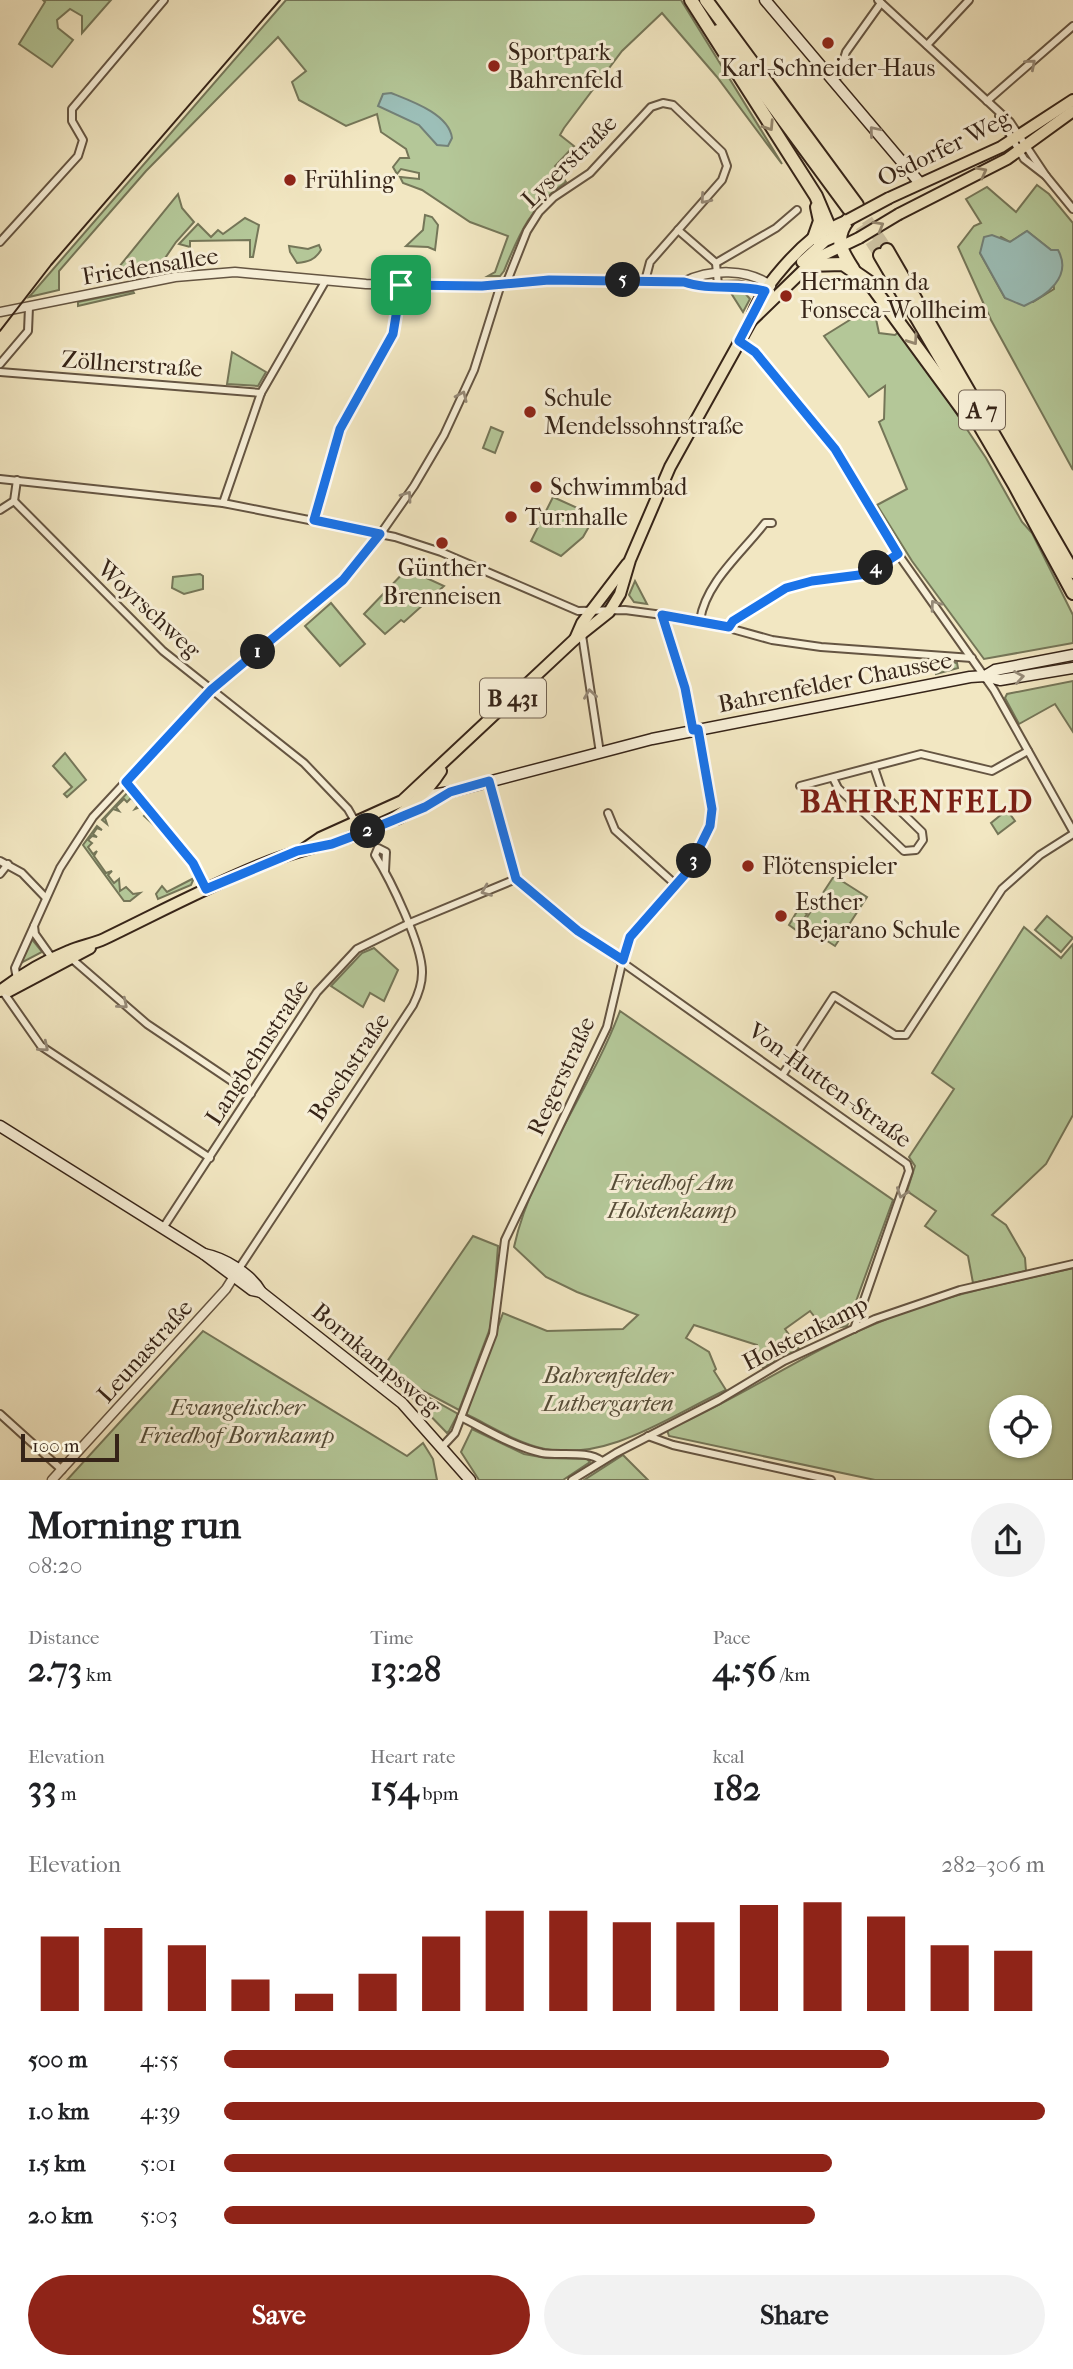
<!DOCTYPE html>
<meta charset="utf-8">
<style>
:root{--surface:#fff;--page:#f2f2f2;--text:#202124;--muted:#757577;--accent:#8f2418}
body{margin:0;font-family:"IM FELL French Canon",serif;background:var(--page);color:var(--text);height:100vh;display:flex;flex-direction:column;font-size:26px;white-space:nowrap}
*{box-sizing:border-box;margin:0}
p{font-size:23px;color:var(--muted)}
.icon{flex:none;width:38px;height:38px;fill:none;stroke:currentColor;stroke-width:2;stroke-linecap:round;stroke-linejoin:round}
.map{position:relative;height:1480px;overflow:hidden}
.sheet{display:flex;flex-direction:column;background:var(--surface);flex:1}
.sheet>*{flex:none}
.tools{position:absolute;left:989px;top:1395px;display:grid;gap:14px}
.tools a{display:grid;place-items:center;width:63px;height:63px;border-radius:50%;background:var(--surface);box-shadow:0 2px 5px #0004;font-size:35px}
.scale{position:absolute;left:21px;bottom:18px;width:98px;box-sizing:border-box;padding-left:7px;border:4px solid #362418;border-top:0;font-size:19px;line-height:24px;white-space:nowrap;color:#362418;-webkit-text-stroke:5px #f7efd7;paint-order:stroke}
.pin{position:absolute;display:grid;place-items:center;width:60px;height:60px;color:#fff;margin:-30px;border-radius:14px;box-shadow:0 4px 10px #0006}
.km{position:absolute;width:35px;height:35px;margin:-18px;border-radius:50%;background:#222;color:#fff;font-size:19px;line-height:35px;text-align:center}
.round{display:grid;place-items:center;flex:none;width:74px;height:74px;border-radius:37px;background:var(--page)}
.summary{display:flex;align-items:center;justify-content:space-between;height:119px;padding:0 28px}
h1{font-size:38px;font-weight:800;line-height:52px}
.stats{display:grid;grid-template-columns:repeat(3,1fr);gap:10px;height:119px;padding:7px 28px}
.stats div{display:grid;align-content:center}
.stats b{font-size:35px;font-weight:800}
.stats small{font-size:19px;font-weight:400}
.stats p{font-size:19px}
.chart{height:196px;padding:14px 28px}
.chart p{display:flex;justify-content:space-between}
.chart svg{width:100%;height:126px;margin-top:7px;stroke:var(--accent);stroke-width:6}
.primary-button{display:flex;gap:14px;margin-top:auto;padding:14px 28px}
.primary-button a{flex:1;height:80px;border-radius:42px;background:var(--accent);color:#fff;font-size:28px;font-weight:800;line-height:80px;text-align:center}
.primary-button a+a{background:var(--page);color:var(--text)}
ul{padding:0 28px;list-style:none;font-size:23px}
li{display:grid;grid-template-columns:112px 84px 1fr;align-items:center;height:52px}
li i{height:18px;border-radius:9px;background:var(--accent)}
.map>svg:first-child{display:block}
.green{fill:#b4c798;stroke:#757658;stroke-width:2;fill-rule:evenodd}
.water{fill:#9cbfb8;stroke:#738178;stroke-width:2}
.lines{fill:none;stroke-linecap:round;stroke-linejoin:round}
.motorway-tunnel{stroke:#ccc0a0;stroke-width:12;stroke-dasharray:12 6;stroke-linecap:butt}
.minor-casing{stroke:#655542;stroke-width:10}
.tertiary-casing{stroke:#655542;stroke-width:11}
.secondary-casing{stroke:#362418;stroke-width:13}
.primary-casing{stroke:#362418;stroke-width:14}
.motorway-casing{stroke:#362418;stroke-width:16}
.minor{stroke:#f7efd7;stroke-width:6}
.tertiary{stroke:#f7efd7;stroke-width:8}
.secondary{stroke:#f7efd7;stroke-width:10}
.primary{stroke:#f2e7c2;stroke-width:10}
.motorway{stroke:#f2e7c2;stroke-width:12}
.tram{stroke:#362418;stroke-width:2}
.primary-bridge-casing{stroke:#362418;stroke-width:14;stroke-linecap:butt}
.primary-bridge{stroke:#f2e7c2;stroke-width:10}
.oneway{stroke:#968a78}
.oneway2{stroke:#94866d}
.route-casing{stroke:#fff;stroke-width:14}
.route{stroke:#1a73e8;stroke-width:9}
.poi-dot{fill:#8f2418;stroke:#f7efd7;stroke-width:2.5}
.labels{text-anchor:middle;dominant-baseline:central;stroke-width:6;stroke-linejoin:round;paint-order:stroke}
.shield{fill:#f7efd7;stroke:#706151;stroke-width:2}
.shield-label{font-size:23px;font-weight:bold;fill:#362418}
.poi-label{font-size:24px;fill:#362418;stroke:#f7efd7;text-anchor:start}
.street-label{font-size:24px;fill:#362418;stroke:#f7efd7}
.park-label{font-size:24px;font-style:italic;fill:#564d38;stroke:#f7efd7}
.district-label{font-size:32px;font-weight:bold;letter-spacing:2px;fill:#7a1f14;stroke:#f7efd7}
</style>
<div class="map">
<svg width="1073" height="1480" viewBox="0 0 1073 1480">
<rect width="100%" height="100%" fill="#f2e7c2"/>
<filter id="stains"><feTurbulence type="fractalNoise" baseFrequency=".00286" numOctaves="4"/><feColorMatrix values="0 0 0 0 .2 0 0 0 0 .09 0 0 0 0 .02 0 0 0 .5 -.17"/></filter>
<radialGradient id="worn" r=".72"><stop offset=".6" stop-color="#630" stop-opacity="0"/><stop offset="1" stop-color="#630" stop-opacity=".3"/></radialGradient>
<!-- green -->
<g class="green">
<polygon points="43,0 111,0 82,33 82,16 70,9 57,20 58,28 73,40 52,67 19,44 45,2"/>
<path d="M286,0h395l101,164 -65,-87 -55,-64 -40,38 -58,77 -4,7 14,11 -19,20 11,16c-34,22 -47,52 -62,89l-4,5h-12l7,-4 13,-36 -38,-14 -48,-32 -19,-7 -3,-6 19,2v-6l-18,-4 -4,5 -4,-7 7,-9h9l-3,-9 -25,-17 -4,-18 -31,12 -47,-26 -7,-18 14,-11 -28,-34 -132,134 -87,100v19l-30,7z"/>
<path d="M1037,185l12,9 24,29v247l-82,-150 -33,-73 16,-21 7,-3 -15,-24 21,-12 29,25zM1027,231l24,19 3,39 -21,13 -28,-4 -25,-45 21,-16 9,5z"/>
<polygon points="178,194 182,208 194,222 176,242 157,270 110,278"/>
<polygon points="425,215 432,217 438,225 435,250 428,247 406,246 423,230"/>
<polygon points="245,218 259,225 253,257 250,257 250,240 190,241 190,247 179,244 198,224 211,237 218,230 223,234"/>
<path d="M319,245l2,5c-6,10 -13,12 -24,13l-7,-11 -1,-6 19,3z"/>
<polygon points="133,291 134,293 78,306 78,302"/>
<polygon points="744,292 750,299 743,312 731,293"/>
<polygon points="869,308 876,319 879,333 895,335 901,330 986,458 1022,522 1032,533 1073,615 1073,643 984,659 912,561 877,505 907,489 879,422 884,419 885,386 869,397 824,336"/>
<polygon points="232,352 266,372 258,386 227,384"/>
<polygon points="491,427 503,432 495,453 483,448"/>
<polygon points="553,497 595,516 583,537 561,556 531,541"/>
<polygon points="407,569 444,586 404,622 401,620 385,634 364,614"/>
<polygon points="200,574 203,576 203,589 184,594 172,588 173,577"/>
<polygon points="635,581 647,604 634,602 629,595"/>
<polygon points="331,603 365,644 340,666 305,626"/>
<polygon points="933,661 957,663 958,668 936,674"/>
<polygon points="1073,681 1073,732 1055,704 1019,724 1005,698 1007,694"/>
<polygon points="65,753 86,780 67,797 64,794 72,787 53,766"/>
<polygon points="129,791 157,825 155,826 144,816 147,813 140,807 135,809 138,805 131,798 127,802 124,799 116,807 119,811 113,809 105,818 107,824 102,820"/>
<polygon points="1007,810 1015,821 998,834 991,823"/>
<polygon points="97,826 102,830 97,828 93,834 97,837 92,836 88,840 92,843 88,847 93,854 97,851 94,856 106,873 112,871 108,875 114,883 119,879 120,891 126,887 133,894 140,893 130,901 124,901 83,845"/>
<polygon points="834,876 867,897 835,946 802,925"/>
<polygon points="194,878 191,885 158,899 156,894 162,886 167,892"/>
<polygon points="799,908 807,914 796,930 789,925"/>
<polygon points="1047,916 1073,938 1061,952 1035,930"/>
<polygon points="1024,927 1061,958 1073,944 1073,1115 1046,1164 992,1215 1006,1225 1025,1258 1026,1271 973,1283 968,1256 925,1226 936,1211 907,1191 915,1166 909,1157 954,1089 932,1073"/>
<polygon points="30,937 42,952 21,963 22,961"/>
<polygon points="374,948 398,970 384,1001 370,993 363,1007 331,986 362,953"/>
<path d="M620,1011l273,189 -46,126 -22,4 -15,-19 -25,18 14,20 -36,19 -6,-10v-13l-63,-20 -8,13 23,14 7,17 -2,2 12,19c-56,26 -117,71 -181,59 -28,-6 -54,-23 -79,-35l37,-101 44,18 76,-2 15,-14 -61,-23 -31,-15 -32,-30c17,-79 77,-158 106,-236z"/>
<polygon points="473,1236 498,1246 492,1323 459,1410 382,1369"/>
<path d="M1073,1268v212h-198l-206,-44 -2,-6c72,-31 137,-77 210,-107 62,-27 131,-40 196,-55zM1001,1407h39v39h-39z"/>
<polygon points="203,1331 407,1456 423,1443 433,1459 437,1480 67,1480"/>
<polygon points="380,1370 458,1414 449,1431 447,1433 420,1405"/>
<polygon points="472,1429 524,1454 546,1458 587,1459 590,1462 563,1480 479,1480 461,1452"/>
<polygon points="623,1455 648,1480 584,1480"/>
</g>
<!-- water -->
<g class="water">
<path d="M391,93c20,8 58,21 61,45l-4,8 -11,-1 -18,-20 -41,-19 5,-12z"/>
<path d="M1027,231l24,19h7c15,27 -12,46 -34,56l-19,-8 -25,-45 4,-16 8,-2 18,7z"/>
</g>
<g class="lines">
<!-- motorway-tunnel -->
<g class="motorway-tunnel">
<polyline points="857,205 887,250"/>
<polyline points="861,226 880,255"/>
</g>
<!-- minor casing -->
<g class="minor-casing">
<g id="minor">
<polyline points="878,0 1010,122 1046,176 1073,209"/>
<polyline points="927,45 969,0"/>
<polyline points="839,75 846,52 881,3"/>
<polyline points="987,101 1073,26"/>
<polyline points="999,116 1024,159 1046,176"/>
<polyline points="678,230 716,263 718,285"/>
<polyline points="0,242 78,156 83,140 72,121 72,109 164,0"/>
<polyline points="716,263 776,228 797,210"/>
<polyline points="506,284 527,231 539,212 554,197 590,173 651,107 663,103 673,105 722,152 727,166 722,180 650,262 645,281"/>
<polyline points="739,341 755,352 838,453 898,554 994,690 1073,831"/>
<polyline points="0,364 28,331 29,307"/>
<polyline points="0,372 261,393"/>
<polyline points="0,479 223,503 395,537 441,552 578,611 625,610 700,620 772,640 821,647 972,658"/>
<polyline points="14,501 163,651 304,763 348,809 356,823"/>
<polyline points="223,503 261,393 326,280"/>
<polyline points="0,510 14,501 17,480"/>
<polyline points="314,520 340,429 392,334 401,285"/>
<polyline points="662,615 685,688 693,730"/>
<path d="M700,620c6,-38 42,-67 65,-97h7"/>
<polyline points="729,627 733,621 786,588 812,581 867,574 898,554"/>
<polyline points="582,635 600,753"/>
<polyline points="833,778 838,788 904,851 916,850 923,840 922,832 883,794 874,767"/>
<polyline points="489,781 516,879"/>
<polyline points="126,782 193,863 206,889"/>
<polyline points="800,786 921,754 992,771 1028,751"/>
<polyline points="608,813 615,830 675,884"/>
<polyline points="0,861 22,873 46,898"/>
<polyline points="0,874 8,864"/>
<polyline points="34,926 35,934 52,958"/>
<polyline points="72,959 147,1024 251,1094"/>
<polyline points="17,979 15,968 60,868 93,817 211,690 343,580 370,549 414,486 444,435 474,370 501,284"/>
<polyline points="4,993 41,1046 210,1158"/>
<polyline points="783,1074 834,996 895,1035 906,1035 1002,889 1040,855 1073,834"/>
<polyline points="163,1228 317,992 357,949 412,922 516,879 578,931 907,1164 909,1171 854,1329"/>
<path d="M238,1270l175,-265c5,-10 9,-20 9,-32 1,-27 -32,-94 -47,-118l3,-7 8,4 -1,19"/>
<polyline points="0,1414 62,1470"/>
<path d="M461,1417c26,13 53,30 81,36 19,3 45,-3 60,8"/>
<polyline points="648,1436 673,1445 831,1480"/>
<polyline points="442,1447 455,1433 493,1334 505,1240 607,1027 627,942 691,866 710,826 712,809 698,729"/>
<polyline points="572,1480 616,1453 719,1400 784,1361 875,1319 960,1290 1073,1264"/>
</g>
</g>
<!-- tertiary casing -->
<g class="tertiary-casing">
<g id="tertiary">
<path d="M684,282c26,-13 64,-14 87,4"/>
<polyline points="0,312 175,277 235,272 366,284 483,286 549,280 631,280 684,282 701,286 739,285 770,292"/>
<polyline points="52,1480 226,1289 236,1273"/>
</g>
</g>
<!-- secondary casing -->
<g class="secondary-casing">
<g id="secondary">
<polyline points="765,0 919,182"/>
<polyline points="985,676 995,670 1073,655"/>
<polyline points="419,797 450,792"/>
<polyline points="398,819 450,792 652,739 970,677 985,676 1000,680 1073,668"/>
<polyline points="0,1126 204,1254 252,1290 261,1292"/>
<path d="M204,1254c20,4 46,19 57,38l141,111 68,77"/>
</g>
</g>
<!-- primary casing -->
<g class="primary-casing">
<g id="primary">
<polyline points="889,198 1001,147 1073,100"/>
<polyline points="899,214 1007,159 1073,111"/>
<polyline points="802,262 825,241 839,235"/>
<polyline points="751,321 815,259 859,238"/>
<polyline points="575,639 582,623 627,564"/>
<path d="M304,849l16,-11 82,-37 173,-162 34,-27 11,-18 10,-34 40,-93 81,-146c5,-27 41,-66 62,-83 10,-8 24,-12 35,-18"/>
<path d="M0,991c21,-16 44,-30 69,-40 11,-5 24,-7 35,-12 54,-26 108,-55 164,-77 67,-27 127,-21 173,-91"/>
<polyline points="9,991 90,948"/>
</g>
</g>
<!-- motorway casing -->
<g class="motorway-casing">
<g id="motorway">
<polyline points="691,0 816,196 830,229"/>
<polyline points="706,0 857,205"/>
<polyline points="718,31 849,209"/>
<path d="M848,220c-15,19 -6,32 5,49"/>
<polyline points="814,238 820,221 817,207"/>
<polyline points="887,250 1073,572"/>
<polyline points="880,255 1014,484 1073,593"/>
<polyline points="807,265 843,264 869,282 965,413"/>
</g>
</g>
<!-- minor -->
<use href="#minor" class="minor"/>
<!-- tertiary -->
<use href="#tertiary" class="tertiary"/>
<!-- secondary -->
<use href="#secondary" class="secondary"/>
<!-- primary -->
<use href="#primary" class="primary"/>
<!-- motorway -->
<use href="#motorway" class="motorway"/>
<!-- tram -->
<polyline class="tram" points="0,331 51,265 280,0"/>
<!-- primary-bridge casing -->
<g class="primary-bridge-casing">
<g id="primary-bridge">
<polyline points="848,220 889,198"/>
<polyline points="859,238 899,214"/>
</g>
</g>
<!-- primary-bridge -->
<use href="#primary-bridge" class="primary-bridge"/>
</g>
<!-- one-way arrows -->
<defs><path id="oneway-chevron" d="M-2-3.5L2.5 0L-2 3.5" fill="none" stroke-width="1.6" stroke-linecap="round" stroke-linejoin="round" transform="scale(1.75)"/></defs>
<g class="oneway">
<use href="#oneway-chevron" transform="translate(1031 64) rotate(-41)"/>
<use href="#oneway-chevron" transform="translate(874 131) rotate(-130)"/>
<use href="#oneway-chevron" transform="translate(705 199) rotate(131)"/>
<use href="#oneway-chevron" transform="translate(462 396) rotate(-66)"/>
<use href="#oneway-chevron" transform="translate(407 496) rotate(-55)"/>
<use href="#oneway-chevron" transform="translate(935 605) rotate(-126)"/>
<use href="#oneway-chevron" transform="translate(1019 677) rotate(-9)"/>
<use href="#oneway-chevron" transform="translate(590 694) rotate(-98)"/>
<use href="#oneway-chevron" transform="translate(486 891) rotate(158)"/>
<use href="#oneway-chevron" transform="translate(123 1004) rotate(40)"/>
<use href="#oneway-chevron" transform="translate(44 1047) rotate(40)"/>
<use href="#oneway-chevron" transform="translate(902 1193) rotate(109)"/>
</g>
<g class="oneway2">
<use href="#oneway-chevron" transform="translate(769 126) rotate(57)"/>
<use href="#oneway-chevron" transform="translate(982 172) rotate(-28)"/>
<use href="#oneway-chevron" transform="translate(879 226) rotate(-30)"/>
<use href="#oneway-chevron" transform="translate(913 340) rotate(55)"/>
</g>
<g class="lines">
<!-- route casing -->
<g class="route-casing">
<path id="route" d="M549,280l135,2c26,9 54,2 81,9l-26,50 16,11 80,97 63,105 -31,20 -55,7 -26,7 -53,33 -4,6 -67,-12 23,73 8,42 5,-1 14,80 -2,17 -22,45 -58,66 -7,23 -45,-29 -62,-52 -27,-98 -39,11 -25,15 -53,22 -40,15 -35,7 -91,38 -13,-26 -67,-81 85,-92 132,-110 37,-46 -66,-14 26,-91 53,-95 8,-49 81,1z"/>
</g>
<!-- route -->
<use href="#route" class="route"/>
</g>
<!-- markers -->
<g class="poi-dot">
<circle cx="828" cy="43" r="7"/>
<circle cx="494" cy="66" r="7"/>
<circle cx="290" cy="180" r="7"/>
<circle cx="786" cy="296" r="7"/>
<circle cx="530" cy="412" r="7"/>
<circle cx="536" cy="487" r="7"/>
<circle cx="511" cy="517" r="7"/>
<circle cx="442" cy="543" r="7"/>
<circle cx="748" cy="866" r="7"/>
<circle cx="781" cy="916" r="7"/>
</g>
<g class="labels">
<!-- shield labels -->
<g class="shield">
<rect x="959" y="390.5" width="46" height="39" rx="5"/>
<rect x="480" y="678.5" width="66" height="39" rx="5"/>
</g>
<g class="shield-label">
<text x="982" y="410">A 7</text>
<text x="513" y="698">B 431</text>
</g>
<!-- poi labels -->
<g class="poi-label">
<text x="508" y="52">Sportpark<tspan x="508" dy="28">Bahrenfeld</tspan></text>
<text x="828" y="68" text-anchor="middle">Karl-Schneider-Haus</text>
<text x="304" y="180">Frühling</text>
<text x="800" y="282">Hermann da<tspan x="800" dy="28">Fonseca-Wollheim</tspan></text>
<text x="544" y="398">Schule<tspan x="544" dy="28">Mendelssohnstraße</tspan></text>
<text x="550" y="487">Schwimmbad</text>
<text x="525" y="517">Turnhalle</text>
<text x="442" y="568" text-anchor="middle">Günther<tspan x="442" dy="28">Brenneisen</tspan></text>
<text x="762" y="866">Flötenspieler</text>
<text x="795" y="902">Esther<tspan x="795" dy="28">Bejarano Schule</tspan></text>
</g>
<!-- street labels -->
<g class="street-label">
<text transform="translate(944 148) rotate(-26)">Osdorfer Weg</text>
<text transform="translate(569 161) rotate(-44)">Lyserstraße</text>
<text transform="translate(150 266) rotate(-9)">Friedensallee</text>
<text transform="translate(132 364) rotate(4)">Zöllnerstraße</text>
<text transform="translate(149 609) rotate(43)">Woyrschweg</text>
<text transform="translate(835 682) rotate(-11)">Bahrenfelder Chaussee</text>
<text transform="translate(257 1052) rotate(-57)">Langbehnstraße</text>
<text transform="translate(349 1067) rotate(-56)">Boschstraße</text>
<text transform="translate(561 1076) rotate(-65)">Regerstraße</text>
<text transform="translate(830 1085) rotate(36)">Von-Hutten-Straße</text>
<text transform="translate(805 1333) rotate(-27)">Holstenkamp</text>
<text transform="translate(145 1351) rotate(-48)">Leunastraße</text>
<text transform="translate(376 1359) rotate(40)">Bornkampsweg</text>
</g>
<!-- park labels -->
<g class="park-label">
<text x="672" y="1182">Friedhof Am<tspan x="672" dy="28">Holstenkamp</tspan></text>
<text x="608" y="1375">Bahrenfelder<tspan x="608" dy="28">Luthergarten</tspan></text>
<text x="237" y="1407">Evangelischer<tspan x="237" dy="28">Friedhof Bornkamp</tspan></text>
</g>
<!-- district labels -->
<g class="district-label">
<text x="917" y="801">BAHRENFELD</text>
</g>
</g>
<rect width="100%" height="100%" filter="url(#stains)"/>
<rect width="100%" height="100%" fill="url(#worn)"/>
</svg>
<div class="tools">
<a><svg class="icon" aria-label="locate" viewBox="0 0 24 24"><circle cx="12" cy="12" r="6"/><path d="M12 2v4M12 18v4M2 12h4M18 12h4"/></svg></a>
</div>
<div class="scale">100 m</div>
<div class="pin" style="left:401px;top:285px;background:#1e9e55"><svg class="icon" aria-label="arrive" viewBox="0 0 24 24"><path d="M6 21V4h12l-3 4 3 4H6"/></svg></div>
<b class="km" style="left:258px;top:652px">1</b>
<b class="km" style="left:368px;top:831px">2</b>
<b class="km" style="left:694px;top:861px">3</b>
<b class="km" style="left:876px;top:568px">4</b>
<b class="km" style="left:623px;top:280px">5</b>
</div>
<section class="sheet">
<div class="summary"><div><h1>Morning run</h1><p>08:20</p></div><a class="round"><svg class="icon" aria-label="share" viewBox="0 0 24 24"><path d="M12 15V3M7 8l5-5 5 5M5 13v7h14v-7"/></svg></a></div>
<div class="stats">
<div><p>Distance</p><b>2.73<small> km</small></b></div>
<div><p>Time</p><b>13:28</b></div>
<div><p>Pace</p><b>4:56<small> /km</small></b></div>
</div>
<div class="stats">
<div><p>Elevation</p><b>33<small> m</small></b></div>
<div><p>Heart rate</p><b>154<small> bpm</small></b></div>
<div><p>kcal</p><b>182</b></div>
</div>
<div class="chart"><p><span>Elevation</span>282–306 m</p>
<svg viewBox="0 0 160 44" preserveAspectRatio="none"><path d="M5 44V18M15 44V15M25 44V21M35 44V33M45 44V38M55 44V31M65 44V18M75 44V9M85 44V9M95 44V13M105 44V13M115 44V7M125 44V6M135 44V11M145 44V21M155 44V23"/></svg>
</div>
<ul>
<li><b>500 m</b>4:55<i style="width:81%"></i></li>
<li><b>1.0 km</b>4:39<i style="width:100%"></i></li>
<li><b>1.5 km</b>5:01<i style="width:74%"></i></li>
<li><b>2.0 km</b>5:03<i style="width:72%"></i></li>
</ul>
<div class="primary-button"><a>Save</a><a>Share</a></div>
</section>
